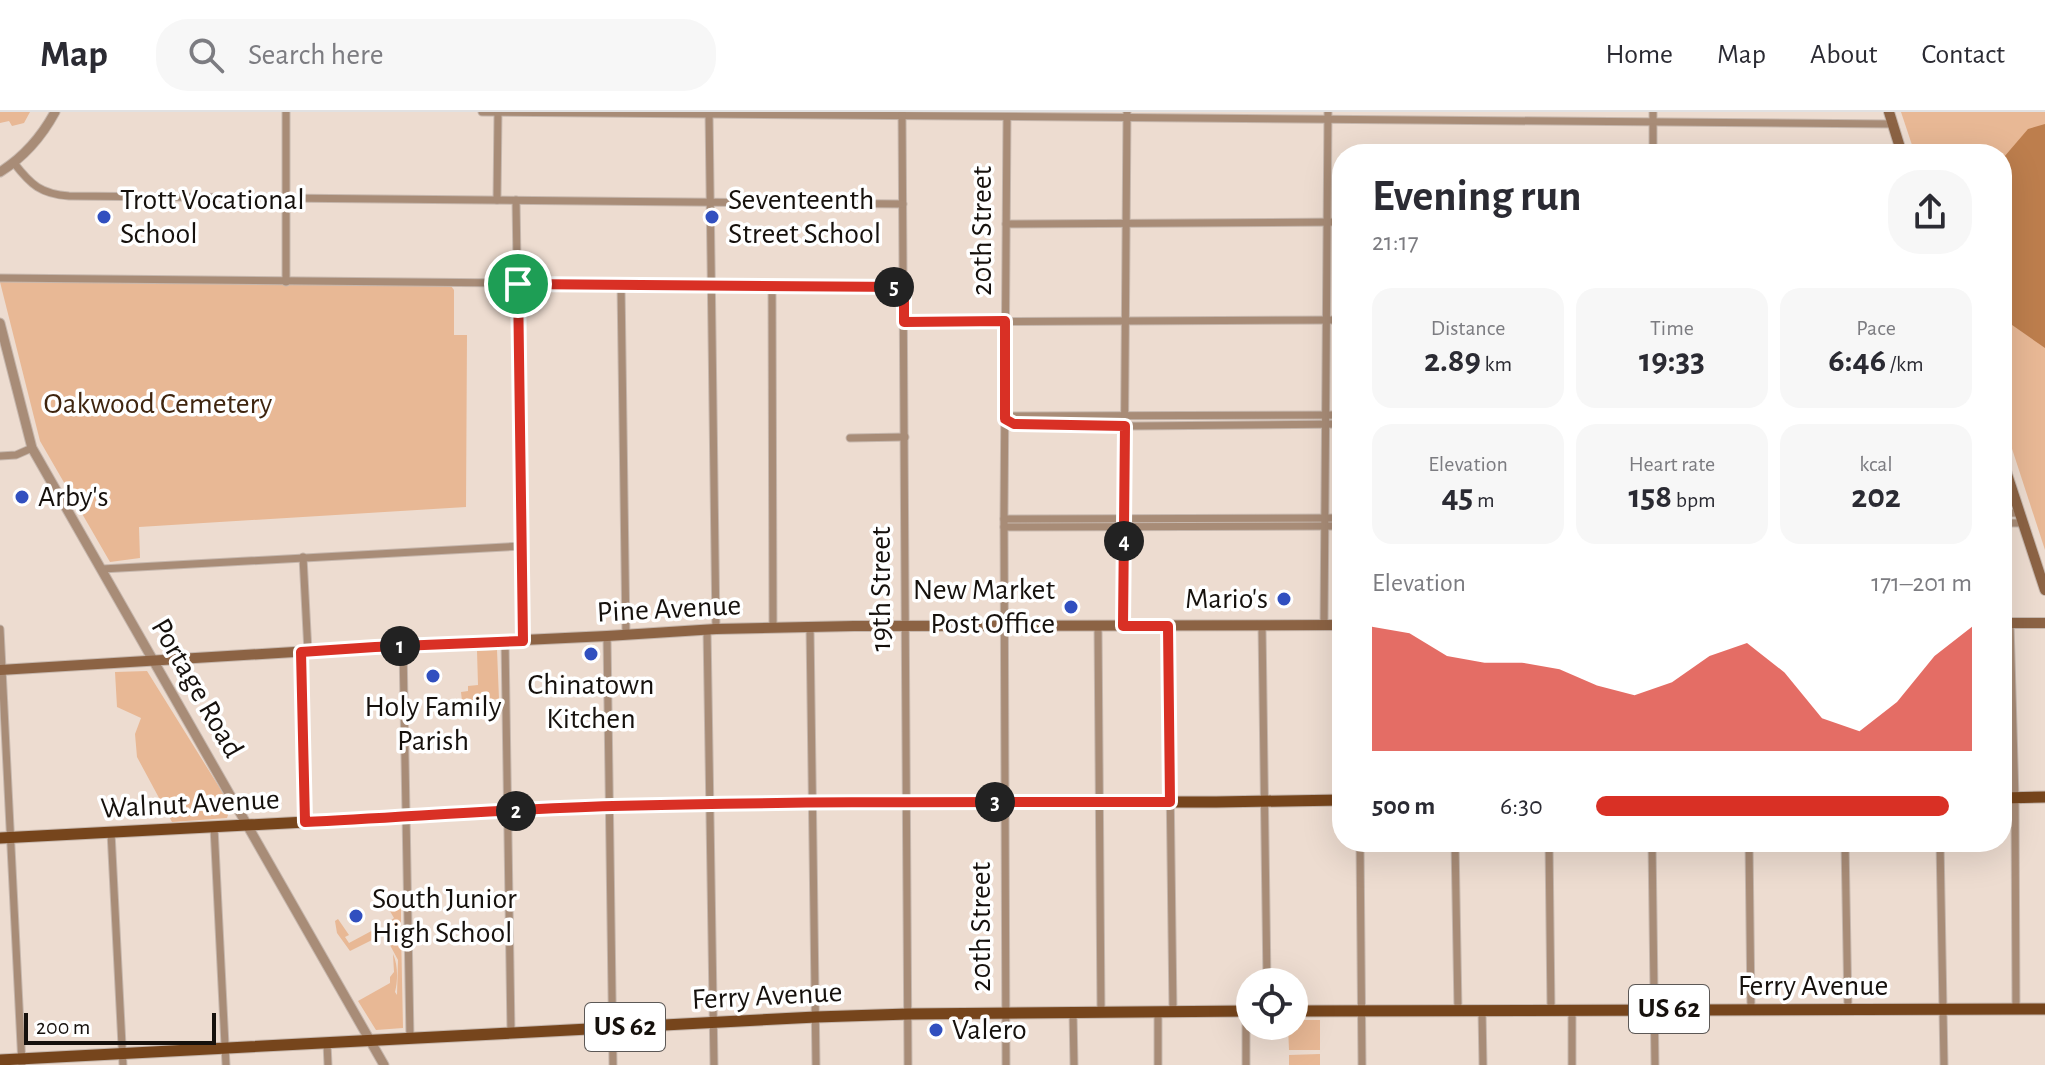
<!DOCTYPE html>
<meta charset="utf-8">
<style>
:root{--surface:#fff;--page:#f7f7f7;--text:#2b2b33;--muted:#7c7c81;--line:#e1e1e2;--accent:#d93025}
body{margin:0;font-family:"Alegreya Sans",sans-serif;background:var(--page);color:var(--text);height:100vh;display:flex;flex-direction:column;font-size:30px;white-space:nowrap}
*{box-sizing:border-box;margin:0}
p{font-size:26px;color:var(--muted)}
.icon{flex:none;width:44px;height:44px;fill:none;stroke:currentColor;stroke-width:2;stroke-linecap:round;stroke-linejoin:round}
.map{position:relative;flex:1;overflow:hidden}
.sheet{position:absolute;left:1332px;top:32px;width:680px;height:708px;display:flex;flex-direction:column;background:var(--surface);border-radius:32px;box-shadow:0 8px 32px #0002}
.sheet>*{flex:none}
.tools{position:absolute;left:1236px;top:856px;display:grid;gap:16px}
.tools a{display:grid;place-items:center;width:72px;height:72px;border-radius:50%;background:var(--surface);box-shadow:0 8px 32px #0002;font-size:40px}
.scale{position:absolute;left:24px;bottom:20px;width:192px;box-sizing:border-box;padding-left:8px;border:4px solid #16110d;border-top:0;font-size:22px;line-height:28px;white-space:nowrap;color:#16110d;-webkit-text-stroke:6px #fff;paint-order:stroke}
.pin{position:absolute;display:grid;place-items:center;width:68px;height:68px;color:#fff;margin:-34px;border:4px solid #fff;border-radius:50%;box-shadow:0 2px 8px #0007}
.km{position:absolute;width:40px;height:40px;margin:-20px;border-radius:50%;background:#222;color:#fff;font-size:22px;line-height:40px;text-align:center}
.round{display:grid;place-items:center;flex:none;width:84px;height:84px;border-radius:32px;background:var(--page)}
.headline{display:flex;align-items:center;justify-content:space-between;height:136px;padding:0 40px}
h1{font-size:44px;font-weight:700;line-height:60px}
.figures{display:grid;grid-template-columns:repeat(3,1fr);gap:12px;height:136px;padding:8px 40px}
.figures div{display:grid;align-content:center;border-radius:20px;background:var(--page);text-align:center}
.figures b{font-size:34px;font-weight:700}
.figures small{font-size:22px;font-weight:400}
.figures p{font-size:22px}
.chart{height:224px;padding:16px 40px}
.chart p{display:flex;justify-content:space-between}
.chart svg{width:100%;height:144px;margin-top:8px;fill:var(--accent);opacity:.7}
ul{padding:0 40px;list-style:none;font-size:26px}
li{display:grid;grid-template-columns:128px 96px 1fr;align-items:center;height:60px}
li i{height:20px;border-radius:10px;background:var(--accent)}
header{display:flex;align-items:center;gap:48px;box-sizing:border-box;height:112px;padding:0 40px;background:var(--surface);border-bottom:2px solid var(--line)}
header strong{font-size:38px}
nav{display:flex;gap:44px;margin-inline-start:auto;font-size:28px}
.search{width:560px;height:72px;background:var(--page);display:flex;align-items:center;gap:20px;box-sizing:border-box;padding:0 28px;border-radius:32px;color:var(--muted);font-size:30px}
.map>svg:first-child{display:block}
.green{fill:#e8b895}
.water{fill:#bd7e4d}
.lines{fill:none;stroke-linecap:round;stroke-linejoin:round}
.minor-casing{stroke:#c6b7ad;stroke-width:9}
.tertiary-casing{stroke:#c6b7ad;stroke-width:11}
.secondary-casing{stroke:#c6b7ad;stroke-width:12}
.primary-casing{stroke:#c6b7ad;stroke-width:13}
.minor{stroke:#a88c77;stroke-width:7}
.tertiary{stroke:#a88c77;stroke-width:9}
.secondary{stroke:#8c6344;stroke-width:10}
.primary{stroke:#76451c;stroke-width:11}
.route-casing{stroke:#fff;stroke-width:16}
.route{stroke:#d93025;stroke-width:10}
.poi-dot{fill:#314fbf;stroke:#fff;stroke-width:3}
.labels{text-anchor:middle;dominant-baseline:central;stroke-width:7;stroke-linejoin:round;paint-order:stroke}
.shield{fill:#fff;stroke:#5c5856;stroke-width:2}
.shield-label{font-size:28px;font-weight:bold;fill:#16110d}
.poi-label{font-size:30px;fill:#16110d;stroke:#fff;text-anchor:start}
.street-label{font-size:30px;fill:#16110d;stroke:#fff}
.park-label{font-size:30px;fill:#3f250f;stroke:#fff}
</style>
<header>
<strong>Map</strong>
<div class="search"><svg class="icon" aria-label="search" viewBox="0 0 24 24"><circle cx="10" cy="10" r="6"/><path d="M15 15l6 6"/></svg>Search here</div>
<nav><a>Home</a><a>Map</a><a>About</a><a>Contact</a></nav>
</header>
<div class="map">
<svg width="2045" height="953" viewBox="0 0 2045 953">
<rect width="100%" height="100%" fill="#eddcd0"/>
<!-- green -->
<g class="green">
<polygon points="0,0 30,0 24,11 12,14 9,9 0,11"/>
<polygon points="1901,0 2045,0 2045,438 2002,306 2002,42 1915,42"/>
<polygon points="0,170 451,174 454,178 454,223 467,223 466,395 139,415 140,446 110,450 40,329"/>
<polygon points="497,538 499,587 462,589 461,580 468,579 468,574 478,573 477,539"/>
<polygon points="147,559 231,694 227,706 172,710 137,645 135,622 141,606 117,595 115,560"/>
<polygon points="395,788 395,793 401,793 401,815 394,815 390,809 394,806 387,794 390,789"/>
<polygon points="338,807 349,823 345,825 349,831 377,816 379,823 376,826 350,839 337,821 335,809"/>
<path d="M395,818l6,1 2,97 -27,2 -18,-29 32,-18v-6l4,-5 -1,-18c5,11 5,26 2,38l2,3 1,-35 -14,-26z"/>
<polygon points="1294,908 1320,908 1320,938 1289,938 1288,914 1294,914"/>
<polygon points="1320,942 1320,953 1289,953 1289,943"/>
</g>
<!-- water -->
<polygon class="water" points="2045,12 2045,236 2002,206 2002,53 2004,45 2028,17"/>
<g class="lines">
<!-- minor casing -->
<g class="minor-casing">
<g id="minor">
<polyline points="482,0 1892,12"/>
<polyline points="709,0 716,517"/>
<polyline points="902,0 908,953"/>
<polyline points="1653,0 1653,42"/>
<path d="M14,51c17,22 27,31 55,33l834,8"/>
<polyline points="497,88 498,0"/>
<polyline points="516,88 523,529"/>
<polyline points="1006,112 1342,110"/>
<polyline points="0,166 904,175"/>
<polyline points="286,170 286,0"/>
<polyline points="621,173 626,523"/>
<polyline points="772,175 773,516"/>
<polyline points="904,210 1342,208"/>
<polyline points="1005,307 1014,312 1136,314 1342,312"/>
<polyline points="1005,307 1014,304 1342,303"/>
<polyline points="850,326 905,325"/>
<polyline points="0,344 16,343 32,336"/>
<polyline points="2002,401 2019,401"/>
<polyline points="1004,407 1342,406"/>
<polyline points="2002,411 2023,411"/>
<polyline points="1004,415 1342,414"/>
<polyline points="303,445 308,540"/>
<polyline points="102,457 523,434"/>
<polyline points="2010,511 2015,686 2016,897"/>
<polyline points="1324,513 1328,0"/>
<polyline points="1098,514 1101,900"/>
<polyline points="1123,514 1127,0"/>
<polyline points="1168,514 1173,899"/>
<polyline points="1262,514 1267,870"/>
<polyline points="810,515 816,953"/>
<polyline points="0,517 22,953"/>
<polyline points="707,517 714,953"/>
<polyline points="607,524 613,953"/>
<polyline points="505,529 511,921"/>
<polyline points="403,534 410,926"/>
<polyline points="301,540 305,710"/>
<polyline points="214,715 226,953"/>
<polyline points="111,720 123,953"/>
<polyline points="1360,730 1362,953"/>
<polyline points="1455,730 1458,898"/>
<polyline points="1549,730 1551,898"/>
<polyline points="1652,730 1655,953"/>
<polyline points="1749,730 1751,898"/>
<polyline points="1845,730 1848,897"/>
<polyline points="1940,730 1944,953"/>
<polyline points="1482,898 1483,953"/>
<polyline points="1572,898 1572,953"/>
<polyline points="1158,899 1158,953"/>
<polyline points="1246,899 1246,953"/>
<polyline points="1073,900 1074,953"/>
<polyline points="327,931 328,953"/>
<polyline points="1006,953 1004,407 1007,5"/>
</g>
</g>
<!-- tertiary casing -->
<g class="tertiary-casing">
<g id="tertiary">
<path d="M0,60c24,-15 42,-36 55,-60"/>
<polyline points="0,211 32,336 384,953"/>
</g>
</g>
<!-- secondary casing -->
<g class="secondary-casing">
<g id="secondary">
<polyline points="1889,0 1902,42"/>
<polyline points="2002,347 2045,478"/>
<polyline points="2002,511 2045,511"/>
<polyline points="0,558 375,535 607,524 716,517 854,514 1342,513"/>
</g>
</g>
<!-- primary casing -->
<g class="primary-casing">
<g id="primary">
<polyline points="2002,686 2045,685"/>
<polyline points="0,726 609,694 812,690 1216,690 1342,688"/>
<polyline points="1294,899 2045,897"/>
<polyline points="0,948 816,905 908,902 1250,899"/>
</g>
</g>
<!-- minor -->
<use href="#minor" class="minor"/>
<!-- tertiary -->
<use href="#tertiary" class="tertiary"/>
<!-- secondary -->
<use href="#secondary" class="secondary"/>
<!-- primary -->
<use href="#primary" class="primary"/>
</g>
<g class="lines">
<!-- route casing -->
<g class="route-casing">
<path id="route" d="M518,172l386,3v35l101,-1v98l9,5 111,2 -2,200h45l2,176c-186,0 -371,-1 -557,4 -103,3 -205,11 -308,16l-4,-170 74,-5 148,-6z"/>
</g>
<!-- route -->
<use href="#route" class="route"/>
</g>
<!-- markers -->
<g class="poi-dot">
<circle cx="104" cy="105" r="8"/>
<circle cx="712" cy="105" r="8"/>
<circle cx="22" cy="385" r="8"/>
<circle cx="1284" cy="487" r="8"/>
<circle cx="1071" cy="495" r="8"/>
<circle cx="591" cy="542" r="8"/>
<circle cx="433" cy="564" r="8"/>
<circle cx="356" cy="804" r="8"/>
<circle cx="936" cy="918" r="8"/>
</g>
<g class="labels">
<!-- shield labels -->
<g class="shield">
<rect x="1629" y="873" width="80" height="48" rx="6"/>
<rect x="585" y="891" width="80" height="48" rx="6"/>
</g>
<g class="shield-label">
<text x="1669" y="897">US 62</text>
<text x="625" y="915">US 62</text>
</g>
<!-- poi labels -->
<g class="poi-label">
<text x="120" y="88">Trott Vocational<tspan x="120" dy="34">School</tspan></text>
<text x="728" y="88">Seventeenth<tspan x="728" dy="34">Street School</tspan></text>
<text x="38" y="385">Arby's</text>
<text x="1055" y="478" text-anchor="end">New Market<tspan x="1055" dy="34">Post Office</tspan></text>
<text x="1268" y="487" text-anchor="end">Mario's</text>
<text x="591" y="573" text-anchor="middle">Chinatown<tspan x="591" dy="34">Kitchen</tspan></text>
<text x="433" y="595" text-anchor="middle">Holy Family<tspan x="433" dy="34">Parish</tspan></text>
<text x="372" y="787">South Junior<tspan x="372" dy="34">High School</tspan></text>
<text x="952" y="918">Valero</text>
</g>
<!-- street labels -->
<g class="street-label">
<text transform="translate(982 119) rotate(-90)">20th Street</text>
<text transform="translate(881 477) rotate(-90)">19th Street</text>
<text transform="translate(669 497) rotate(-3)">Pine Avenue</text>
<text transform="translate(197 576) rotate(60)">Portage Road</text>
<text transform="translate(190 692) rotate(-3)">Walnut Avenue</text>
<text transform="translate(981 815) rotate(-90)">20th Street</text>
<text x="1813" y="874">Ferry Avenue</text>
<text transform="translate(767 884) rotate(-3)">Ferry Avenue</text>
</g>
<!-- park labels -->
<g class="park-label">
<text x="158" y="292">Oakwood Cemetery</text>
</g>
</g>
</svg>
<div class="tools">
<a><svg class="icon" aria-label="locate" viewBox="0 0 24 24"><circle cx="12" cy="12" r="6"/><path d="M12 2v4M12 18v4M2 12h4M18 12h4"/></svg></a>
</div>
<div class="scale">200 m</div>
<div class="pin" style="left:518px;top:172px;background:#1e9e55"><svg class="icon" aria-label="arrive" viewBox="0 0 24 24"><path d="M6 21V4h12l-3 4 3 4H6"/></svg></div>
<b class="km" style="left:400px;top:534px">1</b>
<b class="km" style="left:516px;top:699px">2</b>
<b class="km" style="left:995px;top:690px">3</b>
<b class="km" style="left:1124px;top:429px">4</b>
<b class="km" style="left:894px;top:175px">5</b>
<section class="sheet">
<div class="headline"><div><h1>Evening run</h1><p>21:17</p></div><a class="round"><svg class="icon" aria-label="share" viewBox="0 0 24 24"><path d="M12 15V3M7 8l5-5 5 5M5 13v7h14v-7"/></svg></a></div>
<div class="figures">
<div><p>Distance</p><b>2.89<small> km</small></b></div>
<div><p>Time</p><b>19:33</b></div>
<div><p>Pace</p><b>6:46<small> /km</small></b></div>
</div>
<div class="figures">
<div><p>Elevation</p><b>45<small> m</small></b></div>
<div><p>Heart rate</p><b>158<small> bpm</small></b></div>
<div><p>kcal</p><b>202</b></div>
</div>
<div class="chart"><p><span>Elevation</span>171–201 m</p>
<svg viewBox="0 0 160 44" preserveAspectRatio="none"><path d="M0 44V6L10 8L20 15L30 17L40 17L50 19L60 24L70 27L80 23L90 15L100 11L110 20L120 34L130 38L140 29L150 15L160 6V44z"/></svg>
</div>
<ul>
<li><b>500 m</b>6:30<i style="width:94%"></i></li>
</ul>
</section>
</div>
